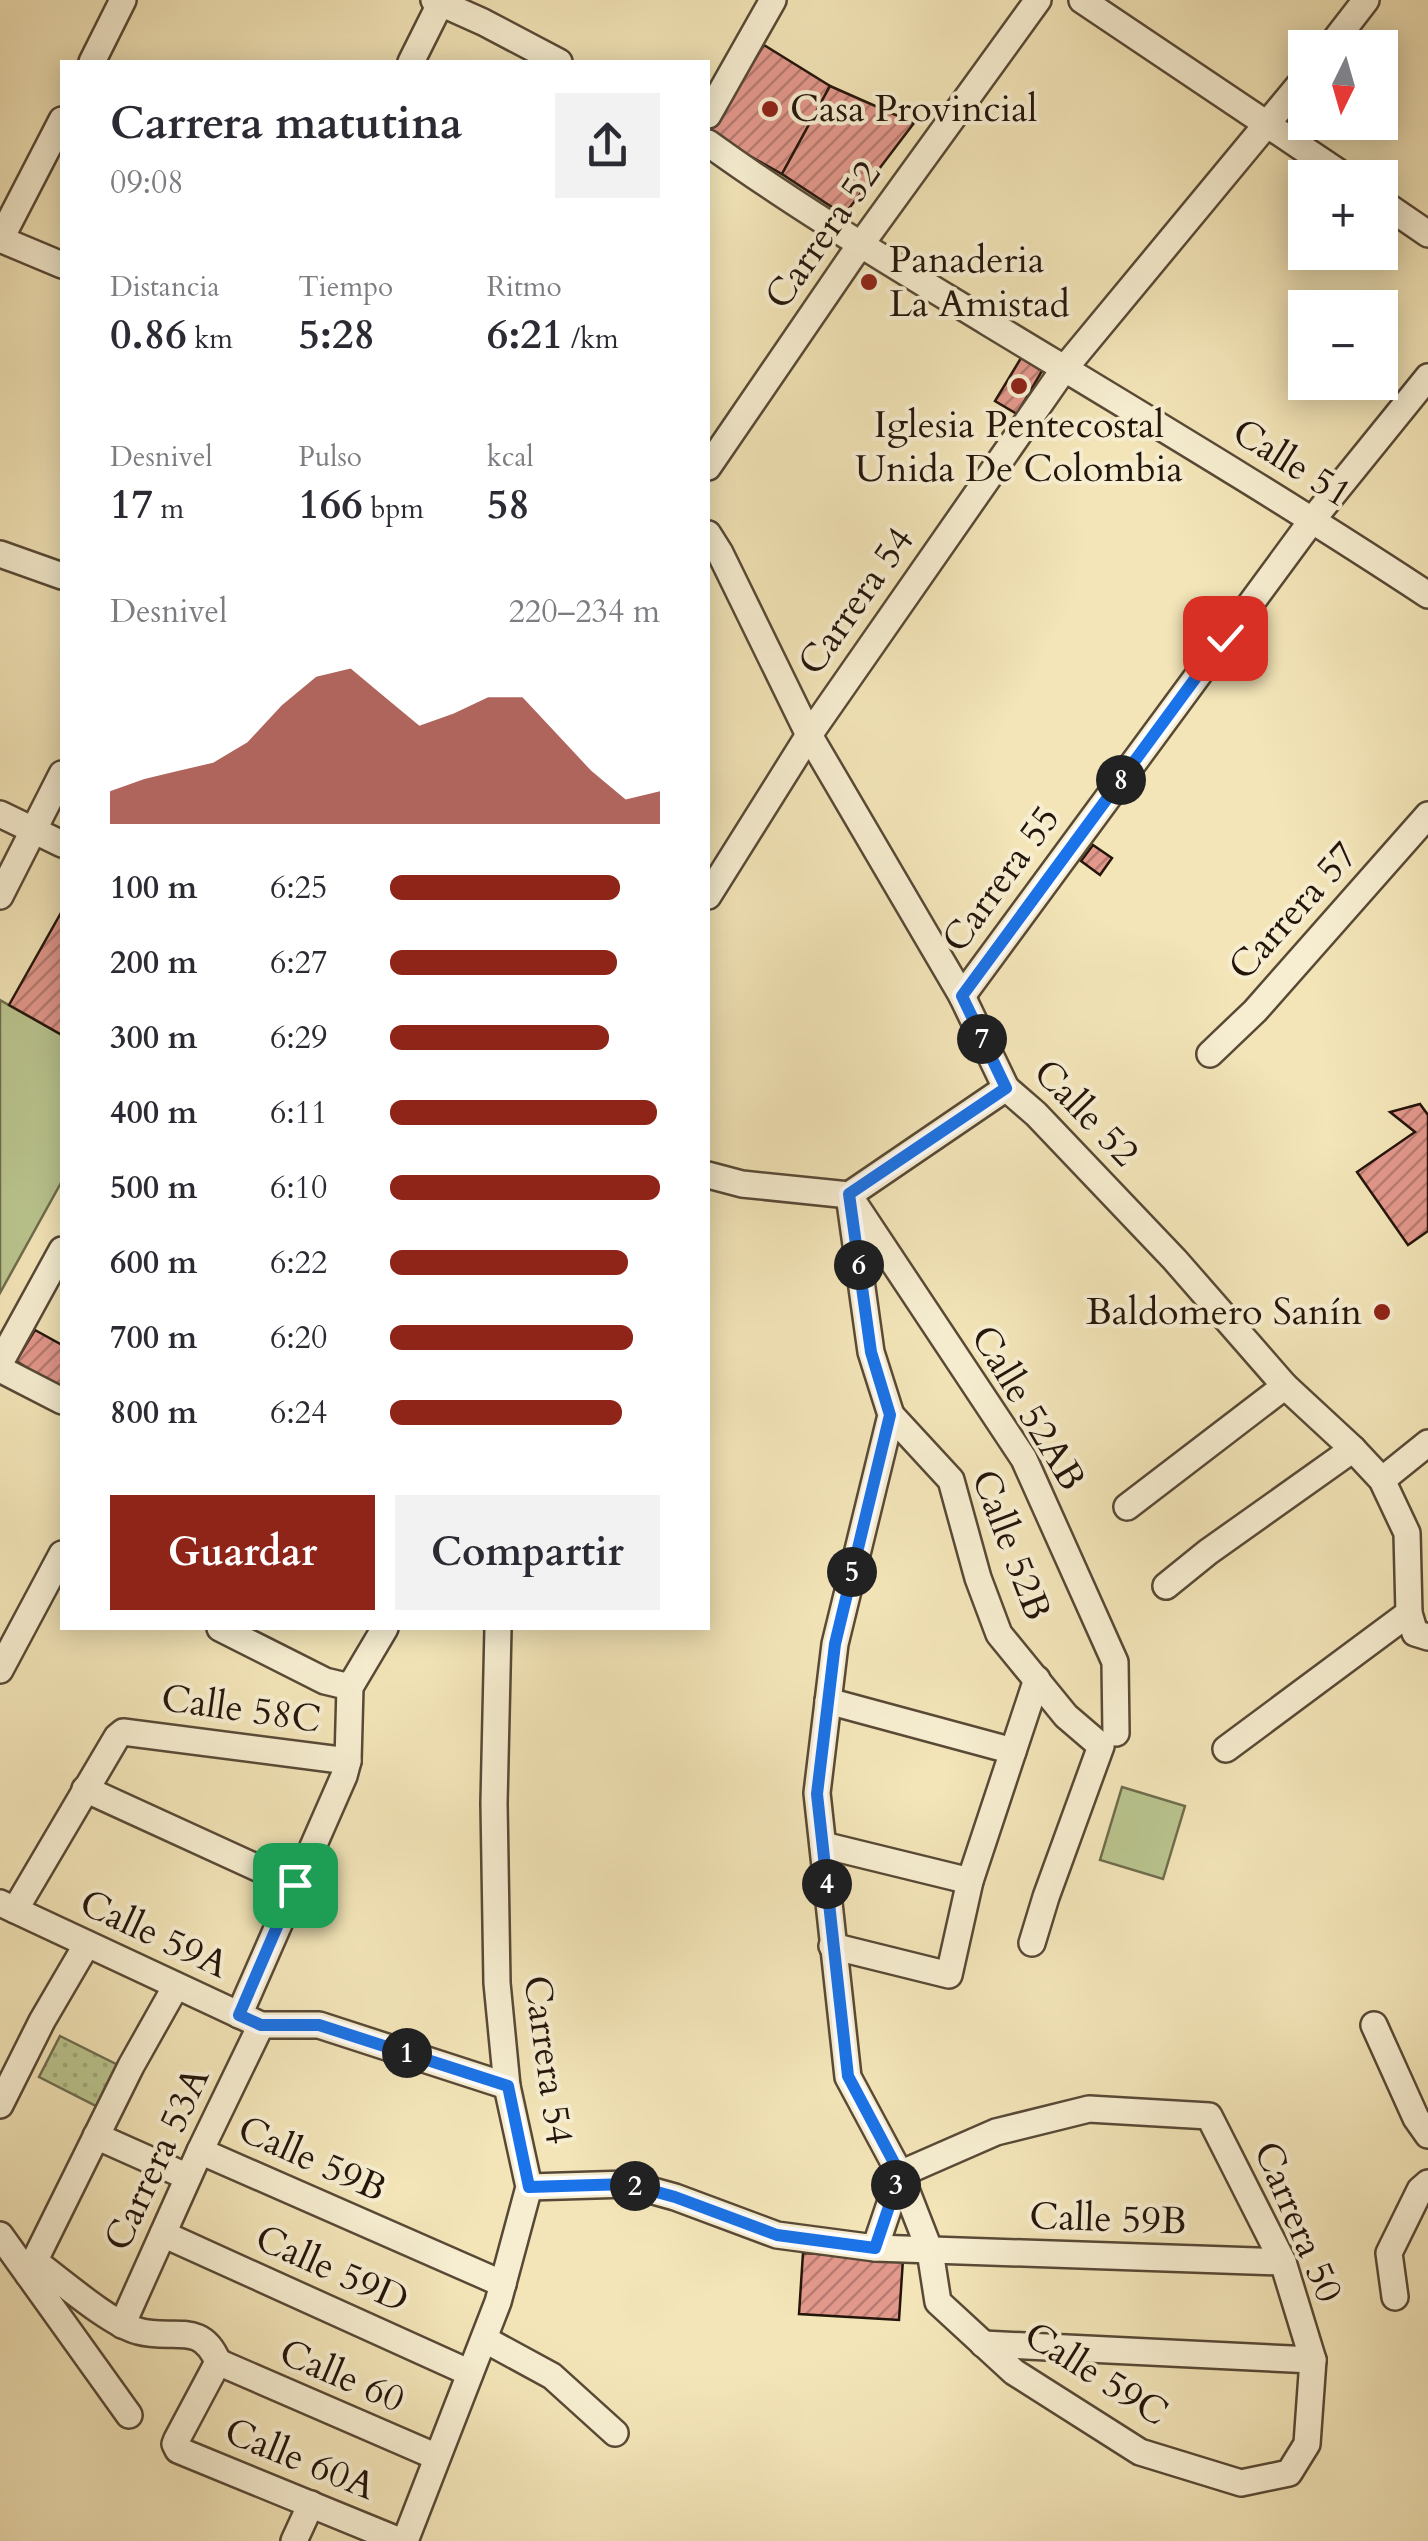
<!DOCTYPE html>
<html lang="es">
<meta charset="utf-8">
<style>
:root{--surface:#fff;--page:#f2f2f3;--text:#2b2b33;--muted:#7c7c81;--accent:#8f2418}
body{margin:0;font-family:Cardo,serif;background:var(--page);color:var(--text);height:100vh;display:flex;flex-direction:column;font-size:38px;white-space:nowrap}
*{box-sizing:border-box;margin:0}
p{font-size:32px;color:var(--muted)}
.icon{flex:none;width:55px;height:55px;fill:none;stroke:currentColor;stroke-width:2;stroke-linecap:round;stroke-linejoin:round}
.map{position:relative;flex:1;overflow:hidden}
.drawer{position:absolute;left:60px;top:60px;width:650px;height:1570px;display:flex;flex-direction:column;background:var(--surface);border-radius:0px;box-shadow:0 5px 25px #0003}
.drawer>*{flex:none}
.needle{width:65px;rotate:185deg}
.buttons{position:absolute;left:1288px;top:30px;display:grid;gap:20px}
.buttons a{display:grid;place-items:center;width:110px;height:110px;border-radius:0px;background:var(--surface);box-shadow:0 5px 25px #0003;font-size:50px}
.pin{position:absolute;display:grid;place-items:center;width:85px;height:85px;color:#fff;margin:-42px;border-radius:20px;box-shadow:0 5px 15px #0006}
.km{position:absolute;width:50px;height:50px;margin:-25px;border-radius:50%;background:#222;color:#fff;font-size:28px;line-height:50px;text-align:center}
.round{display:grid;place-items:center;flex:none;width:105px;height:105px;border-radius:0px;background:var(--page)}
.overview{display:flex;align-items:center;justify-content:space-between;height:170px;padding:0 50px}
h1{font-size:45px;font-weight:800;line-height:75px}
.stats{display:grid;grid-template-columns:repeat(3,1fr);gap:15px;height:170px;padding:10px 50px}
.stats div{display:grid;align-content:center}
.stats b{font-size:42px;font-weight:800}
.stats small{font-size:28px;font-weight:400}
.stats p{font-size:28px}
.chart{height:280px;padding:20px 50px}
.chart p{display:flex;justify-content:space-between}
.chart svg{width:100%;height:180px;margin-top:10px;fill:var(--accent);opacity:.7}
.action{display:flex;gap:20px;margin-top:auto;padding:20px 50px}
.action a{flex:1;height:115px;border-radius:0px;background:var(--accent);color:#fff;font-size:40px;font-weight:800;line-height:115px;text-align:center}
.action a+a{background:var(--page);color:var(--text)}
ul{padding:0 50px;list-style:none;font-size:32px}
li{display:grid;grid-template-columns:160px 120px 1fr;align-items:center;height:75px}
li i{height:25px;border-radius:12px;background:var(--accent)}
.map>svg:first-child{display:block}
.grass{fill:url(#grass-dots);stroke:#6f6d4d;stroke-width:2.5}
.garden{fill:#bac58f;stroke:#6f6d4d;stroke-width:2.5}
.building{fill:url(#building-hatch);stroke:#24150b;stroke-width:2.5}
.lines{fill:none;stroke-linecap:round;stroke-linejoin:round}
.minor-casing{stroke:#584936;stroke-width:30}
.minor{stroke:#f7eed1;stroke-width:25}
.route-casing{stroke:#fff;stroke-width:20}
.route{stroke:#1a73e8;stroke-width:12}
.poi-dot{fill:#8f2418;stroke:#f7eed1;stroke-width:4}
.labels{text-anchor:middle;dominant-baseline:central;stroke-width:8;stroke-linejoin:round;paint-order:stroke}
.poi-label{font-size:38px;fill:#24150b;stroke:#f7eed1;text-anchor:start}
.street-label{font-size:38px;fill:#24150b;stroke:#f7eed1}
</style>
<div class="map">
<svg width="1428" height="2541" viewBox="0 0 1428 2541">
<defs>
<pattern id="grass-dots" width="8" height="8" patternUnits="userSpaceOnUse" patternTransform="scale(2.5)"><rect width="8" height="8" fill="#bac58f"/><path d="M2 2h.1M6 6h.1" fill="none" stroke="#a0a87a" stroke-width="1.8" stroke-linecap="round"/></pattern>
<pattern id="building-hatch" width="6" height="6" patternUnits="userSpaceOnUse" patternTransform="scale(2.5)"><rect width="6" height="6" fill="#e3988c"/><path d="M-1 1l2-2M0 6l6-6M5 7l2-2" fill="none" stroke="#b87b71"/></pattern>
</defs>
<rect width="100%" height="100%" fill="#f3e5b8"/>
<filter id="stains"><feTurbulence type="fractalNoise" baseFrequency=".002" numOctaves="4"/><feColorMatrix values="0 0 0 0 .2 0 0 0 0 .09 0 0 0 0 .02 0 0 0 .5 -.17"/></filter>
<radialGradient id="worn" r=".72"><stop offset=".6" stop-color="#630" stop-opacity="0"/><stop offset="1" stop-color="#630" stop-opacity=".3"/></radialGradient>
<!-- grass -->
<polygon class="grass" points="60,2036 124,2068 102,2109 39,2077"/>
<!-- garden -->
<g class="garden">
<polygon points="0,1000 62,1035 62,1181 0,1293"/>
<polygon points="1122,1787 1185,1806 1163,1879 1100,1860"/>
</g>
<!-- building -->
<g class="building">
<polygon points="764,45 830,86 782,174 708,133"/>
<polygon points="830,86 914,123 844,215 782,174"/>
<polygon points="1021,358 1042,371 1017,414 995,401"/>
<polygon points="1093,845 1112,858 1100,875 1081,861"/>
<polygon points="62,911 62,1035 9,1005"/>
<polygon points="1420,1104 1428,1115 1428,1231 1408,1245 1357,1172 1415,1132 1390,1112"/>
<polygon points="35,1330 62,1345 62,1389 16,1361"/>
<polygon points="803,2253 903,2259 899,2320 799,2314"/>
</g>
<g class="lines">
<!-- minor casing -->
<g class="minor-casing">
<g id="minor">
<polyline points="434,0 483,22 559,62"/>
<polyline points="1082,0 1347,178"/>
<polyline points="1329,48 1366,0"/>
<polyline points="92,62 123,0"/>
<polyline points="411,62 442,0"/>
<polyline points="708,115 773,0"/>
<path d="M708,143c90,65 186,122 281,180 147,89 295,177 439,272"/>
<polyline points="1380,201 1428,234"/>
<polyline points="0,239 62,265"/>
<polyline points="0,240 62,120"/>
<polyline points="708,467 851,258 1038,0"/>
<polyline points="708,534 720,553 809,735 962,996 1006,1088 1036,1114 1175,1260 1285,1386 1353,1449 1382,1480 1407,1533 1409,1613 1415,1633 1428,1637"/>
<polyline points="0,554 62,576"/>
<polyline points="0,814 62,844"/>
<polyline points="0,896 62,774"/>
<polyline points="708,896 809,735 1064,369 1305,78"/>
<polyline points="962,996 1313,519 1428,377"/>
<polyline points="1210,1054 1255,1011 1428,815"/>
<polyline points="708,1175 742,1184 849,1195"/>
<polyline points="849,1195 871,1352 891,1415 835,1644 817,1793 848,2077 900,2174 930,2251 938,2302 1014,2372 1140,2452 1241,2483 1289,2473 1307,2444 1313,2360 1283,2262 1209,2116 1089,2109 996,2132 900,2174 875,2248"/>
<polyline points="849,1195 1006,1088"/>
<polyline points="854,1203 1024,1459 1115,1662 1116,1733"/>
<polyline points="0,1363 62,1250"/>
<polyline points="0,1369 62,1401"/>
<polyline points="891,1415 951,1480 978,1578 999,1634 1066,1716 1101,1746 1046,1897 1032,1943"/>
<polyline points="1382,1480 1428,1443"/>
<polyline points="1127,1507 1285,1386"/>
<polyline points="1166,1586 1208,1552 1353,1449"/>
<polyline points="220,1628 325,1681 350,1687"/>
<polyline points="0,1670 62,1554"/>
<polyline points="828,1701 1013,1751"/>
<polyline points="1226,1749 1409,1613"/>
<polyline points="85,1789 295,1885"/>
<polyline points="823,1845 970,1881"/>
<polyline points="0,1903 261,2025 319,2025 507,2086"/>
<polyline points="15,1910 117,1737 123,1732 348,1761"/>
<polyline points="832,1946 949,1975 970,1881 1037,1679"/>
<polyline points="239,2015 344,1776 348,1761 350,1687 385,1628"/>
<polyline points="1374,2025 1416,2118 1428,2135"/>
<polyline points="0,2105 42,2021 87,1944"/>
<polyline points="96,2136 188,2177"/>
<polyline points="200,2151 503,2284"/>
<polyline points="529,2187 628,2184 675,2197 777,2235 875,2248 1283,2262"/>
<polyline points="163,2234 470,2373"/>
<polyline points="0,2235 129,2415"/>
<path d="M34,2261c25,18 76,63 104,70 35,10 63,-11 80,31"/>
<polyline points="28,2274 131,2066 176,1986"/>
<polyline points="1395,2297 1389,2253 1420,2190 1428,2183"/>
<polyline points="122,2325 200,2151 261,2025"/>
<polyline points="484,2339 552,2376 615,2433"/>
<polyline points="983,2344 1313,2360"/>
<polyline points="218,2362 177,2439 175,2444 178,2450 400,2541"/>
<polyline points="218,2362 437,2457"/>
<polyline points="294,2541 311,2504"/>
<polyline points="405,2541 498,2302 529,2187 507,2086 497,1983 494,1803 498,1628"/>
</g>
</g>
<!-- minor -->
<use href="#minor" class="minor"/>
</g>
<g class="lines">
<!-- route casing -->
<g class="route-casing">
<polyline id="route" points="295,1885 239,2015 261,2025 319,2025 508,2086 529,2187 628,2184 675,2197 777,2235 875,2248 900,2174 848,2076 817,1794 835,1644 890,1415 871,1352 849,1194 1006,1088 962,996 1225,638"/>
</g>
<!-- route -->
<use href="#route" class="route"/>
</g>
<!-- markers -->
<g class="poi-dot">
<circle cx="770" cy="109" r="10"/>
<circle cx="869" cy="282" r="10"/>
<circle cx="1019" cy="386" r="10"/>
<circle cx="1382" cy="1312" r="10"/>
</g>
<g class="labels">
<!-- poi labels -->
<g class="poi-label">
<text x="790" y="109">Casa Provincial</text>
<text x="889" y="260">Panaderia<tspan x="889" dy="44">La Amistad</tspan></text>
<text x="1019" y="425" text-anchor="middle">Iglesia Pentecostal<tspan x="1019" dy="44">Unida De Colombia</tspan></text>
<text x="1362" y="1312" text-anchor="end">Baldomero Sanín</text>
</g>
<!-- street labels -->
<g class="street-label">
<text transform="translate(823 235) rotate(-55)">Carrera 52</text>
<text transform="translate(1292 463) rotate(32)">Calle 51</text>
<text transform="translate(856 601) rotate(-55)">Carrera 54</text>
<text transform="translate(1001 879) rotate(-54)">Carrera 55</text>
<text transform="translate(1293 911) rotate(-48)">Carrera 57</text>
<text transform="translate(1086 1113) rotate(46)">Calle 52</text>
<text transform="translate(1028 1408) rotate(59)">Calle 52AB</text>
<text transform="translate(1011 1545) rotate(69)">Calle 52B</text>
<text transform="translate(241 1709) rotate(8)">Calle 58C</text>
<text transform="translate(154 1934) rotate(25)">Calle 59A</text>
<text transform="translate(548 2060) rotate(82)">Carrera 54</text>
<text transform="translate(157 2159) rotate(-65)">Carrera 53A</text>
<text transform="translate(312 2159) rotate(24)">Calle 59B</text>
<text transform="translate(1108 2219) rotate(2)">Calle 59B</text>
<text transform="translate(1298 2222) rotate(67)">Carrera 50</text>
<text transform="translate(332 2269) rotate(24)">Calle 59D</text>
<text transform="translate(1096 2374) rotate(32)">Calle 59C</text>
<text transform="translate(342 2376) rotate(23)">Calle 60</text>
<text transform="translate(300 2459) rotate(22)">Calle 60A</text>
</g>
</g>
<rect width="100%" height="100%" filter="url(#stains)"/>
<rect width="100%" height="100%" fill="url(#worn)"/>
</svg>
<div class="buttons">
<a><svg class="needle" viewBox="-14 -14 28 28"><path d="M0-13l5 13h-10z" fill="#e53935"/><path d="M0 13l5-13h-10z" fill="#7c7c81"/></svg></a>
<a>+</a>
<a>−</a>
</div>
<div class="pin" style="left:295px;top:1885px;background:#1e9e55"><svg class="icon" aria-label="arrive" viewBox="0 0 24 24"><path d="M6 21V4h12l-3 4 3 4H6"/></svg></div>
<div class="pin" style="left:1225px;top:638px;background:#d93025"><svg class="icon" aria-label="check" viewBox="0 0 24 24"><path d="M5 12l5 5 9-10"/></svg></div>
<b class="km" style="left:407px;top:2053px">1</b>
<b class="km" style="left:635px;top:2186px">2</b>
<b class="km" style="left:896px;top:2185px">3</b>
<b class="km" style="left:827px;top:1884px">4</b>
<b class="km" style="left:852px;top:1572px">5</b>
<b class="km" style="left:859px;top:1265px">6</b>
<b class="km" style="left:982px;top:1039px">7</b>
<b class="km" style="left:1121px;top:780px">8</b>
<section class="drawer">
<div class="overview"><div><h1>Carrera matutina</h1><p>09:08</p></div><a class="round"><svg class="icon" aria-label="share" viewBox="0 0 24 24"><path d="M12 15V3M7 8l5-5 5 5M5 13v7h14v-7"/></svg></a></div>
<div class="stats">
<div><p>Distancia</p><b>0.86<small> km</small></b></div>
<div><p>Tiempo</p><b>5:28</b></div>
<div><p>Ritmo</p><b>6:21<small> /km</small></b></div>
</div>
<div class="stats">
<div><p>Desnivel</p><b>17<small> m</small></b></div>
<div><p>Pulso</p><b>166<small> bpm</small></b></div>
<div><p>kcal</p><b>58</b></div>
</div>
<div class="chart"><p><span>Desnivel</span>220–234 m</p>
<svg viewBox="0 0 160 44" preserveAspectRatio="none"><path d="M0 44V36L10 33L20 31L30 29L40 24L50 15L60 8L70 6L80 13L90 20L100 17L110 13L120 13L130 22L140 31L150 38L160 36V44z"/></svg>
</div>
<ul>
<li><b>100 m</b>6:25<i style="width:85%"></i></li>
<li><b>200 m</b>6:27<i style="width:84%"></i></li>
<li><b>300 m</b>6:29<i style="width:81%"></i></li>
<li><b>400 m</b>6:11<i style="width:99%"></i></li>
<li><b>500 m</b>6:10<i style="width:100%"></i></li>
<li><b>600 m</b>6:22<i style="width:88%"></i></li>
<li><b>700 m</b>6:20<i style="width:90%"></i></li>
<li><b>800 m</b>6:24<i style="width:86%"></i></li>
</ul>
<div class="action"><a>Guardar</a><a>Compartir</a></div>
</section>
</div>
